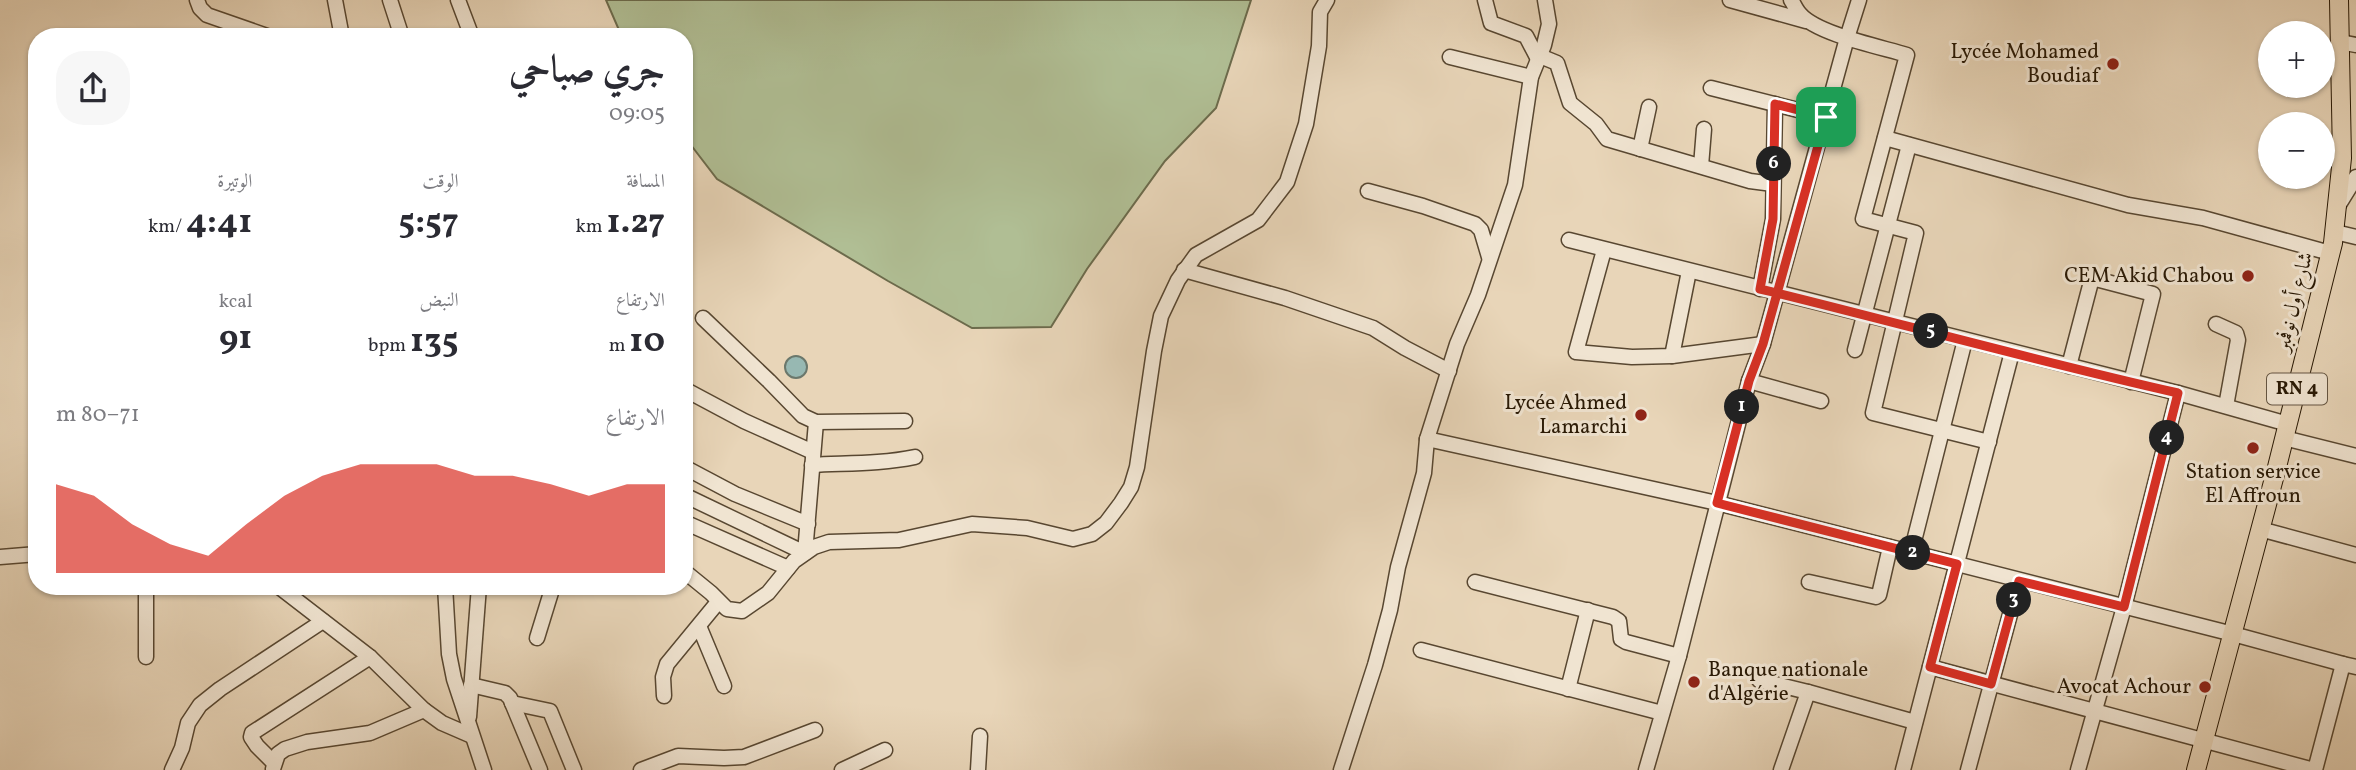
<!DOCTYPE html>
<html lang="ar">
<meta charset="utf-8">
<style>
:root{--surface:#fff;--page:#f7f7f7;--text:#2b2b33;--muted:#7c7c81;--accent:#d93025}
body{margin:0;font-family:Vollkorn,Amiri,serif;background:var(--page);color:var(--text);direction:rtl;height:100vh;display:flex;flex-direction:column;font-size:26px;white-space:nowrap}
*{box-sizing:border-box;margin:0}
p{font-size:23px;color:var(--muted)}
.icon{flex:none;width:38px;height:38px;fill:none;stroke:currentColor;stroke-width:2;stroke-linecap:round;stroke-linejoin:round}
.map{position:relative;flex:1;overflow:hidden;direction:ltr}
.side{position:absolute;left:28px;top:28px;width:665px;height:567px;display:flex;flex-direction:column;background:var(--surface);border-radius:28px;box-shadow:0 2px 5px #0004;direction:rtl}
.side>*{flex:none}
.controls{position:absolute;left:2258px;top:21px;display:grid;gap:14px}
.controls a{display:grid;place-items:center;width:77px;height:77px;border-radius:50%;background:var(--surface);box-shadow:0 2px 5px #0004;font-size:35px}
.pin{position:absolute;display:grid;place-items:center;width:60px;height:60px;color:#fff;margin:-30px;border-radius:14px;box-shadow:0 4px 10px #0006}
.km{position:absolute;width:35px;height:35px;margin:-18px;border-radius:50%;background:#222;color:#fff;font-size:19px;line-height:35px;text-align:center}
.round{display:grid;place-items:center;flex:none;width:74px;height:74px;border-radius:28px;background:var(--page)}
.overview{display:flex;align-items:center;justify-content:space-between;height:119px;padding:0 28px}
h1{font-size:38px;font-weight:700;line-height:52px}
.figures{display:grid;grid-template-columns:repeat(3,1fr);gap:10px;height:119px;padding:7px 28px}
.figures div{display:grid;align-content:center}
.figures b{font-size:35px;font-weight:700}
.figures small{font-size:19px;font-weight:400}
.figures p{font-size:19px}
.chart{height:196px;padding:14px 28px}
.chart p{display:flex;justify-content:space-between}
.chart svg{width:100%;height:126px;margin-top:7px;fill:var(--accent);opacity:.7}
.map>svg:first-child{display:block}
.green{fill:#b0be94;stroke:#6c6b4c;stroke-width:2}
.water{fill:#97b8b2;stroke:#6b786c;stroke-width:2}
.lines{fill:none;stroke-linecap:round;stroke-linejoin:round}
.minor-casing{stroke:#584731;stroke-width:17}
.major-casing{stroke:#281804;stroke-width:20}
.minor{stroke:#f0e4d1;stroke-width:14}
.major{stroke:#e8d5b8;stroke-width:18}
.route-casing{stroke:#fff;stroke-width:14}
.route{stroke:#d93025;stroke-width:9}
.poi-dot{fill:#8f2418;stroke:#f0e4d1;stroke-width:2.5}
.labels{text-anchor:middle;dominant-baseline:central;stroke-width:6;stroke-linejoin:round;paint-order:stroke}
.shield{fill:#f0e4d1;stroke:#645542;stroke-width:2}
.shield-label{font-size:19px;font-weight:bold;fill:#281804}
.poi-label{font-size:21px;fill:#281804;stroke:#f0e4d1;text-anchor:end}
.street-label{font-size:21px;fill:#281804;stroke:#f0e4d1}
</style>
<div class="map">
<svg width="2356" height="770" viewBox="0 0 2356 770">
<rect width="100%" height="100%" fill="#e8d5b8"/>
<filter id="stains"><feTurbulence type="fractalNoise" baseFrequency=".00286" numOctaves="4"/><feColorMatrix values="0 0 0 0 .2 0 0 0 0 .09 0 0 0 0 .02 0 0 0 .5 -.17"/></filter>
<radialGradient id="worn" r=".72"><stop offset=".6" stop-color="#630" stop-opacity="0"/><stop offset="1" stop-color="#630" stop-opacity=".3"/></radialGradient>
<!-- green -->
<polygon class="green" points="606,0 1251,0 1216,108 1165,161 1087,269 1051,327 972,328 888,281 717,179 684,136 684,37 622,37"/>
<!-- water -->
<circle class="water" cx="796" cy="367" r="11"/>
<g class="lines">
<!-- minor casing -->
<g class="minor-casing">
<g id="minor">
<polyline points="197,0 200,8 207,15 270,37"/>
<polyline points="335,0 342,37"/>
<polyline points="390,0 402,37"/>
<polyline points="458,0 472,37"/>
<polyline points="1485,0 1491,23 1526,36 1538,59"/>
<polyline points="1730,0 1806,21"/>
<path d="M1791,0c3,4 5,10 9,14 17,20 81,33 107,41l-44,164 53,14 -43,180 116,29"/>
<polyline points="2340,42 2356,45"/>
<polyline points="1540,56 1557,63 1570,103 1596,124 1607,139 1750,181 1773,184"/>
<polyline points="1450,57 1531,77"/>
<polyline points="1711,88 1826,117"/>
<polyline points="1885,138 2128,205 2203,218 2330,253"/>
<polyline points="1640,149 1649,107"/>
<polyline points="1701,166 1704,129"/>
<polyline points="1368,191 1423,206 1475,224 1481,230 1489,257"/>
<polyline points="2338,206 2356,177"/>
<polyline points="2335,232 2356,237"/>
<polyline points="1569,240 2178,393 2288,424"/>
<polyline points="1604,250 1576,352 1632,357 1672,356 1763,344"/>
<polyline points="1184,270 1285,298 1373,328 1405,348 1449,371"/>
<polyline points="1760,289 1773,219 1775,104"/>
<polyline points="703,318 769,381 803,416 816,422 905,421"/>
<polyline points="2216,324 2236,333 2238,340 2226,406"/>
<polyline points="1855,350 1909,145"/>
<polyline points="1672,356 1689,271"/>
<polyline points="2069,366 2092,278 2153,294 2131,382"/>
<polyline points="1749,381 1821,401"/>
<polyline points="684,389 744,421 813,452"/>
<polyline points="2284,438 2356,456"/>
<polyline points="1427,439 1717,503 2233,634 2343,664"/>
<path d="M812,465c35,-2 69,-1 103,-8"/>
<polyline points="684,467 735,494 808,524"/>
<polyline points="684,495 805,553 816,422"/>
<polyline points="684,522 788,568"/>
<polyline points="2260,529 2356,555"/>
<polyline points="1911,553 1965,340"/>
<polyline points="0,557 37,554"/>
<polyline points="684,571 711,593 727,609 742,611 768,593 794,561 814,547 829,542 899,540 972,524 1027,528 1073,539 1092,534 1106,523 1121,503 1131,487 1137,467 1154,351 1161,316 1178,280 1196,255 1258,220 1287,182 1306,124 1319,46 1320,12 1327,0"/>
<polyline points="1475,582 1613,617 1619,621 1621,639 1626,642 1679,656"/>
<polyline points="1809,582 1876,597 1879,595 1890,547"/>
<polyline points="278,586 370,657 424,710 442,723 472,736"/>
<polyline points="445,586 449,654 454,679 484,770"/>
<polyline points="699,626 724,686"/>
<polyline points="537,638 553,586"/>
<polyline points="1421,650 1662,713"/>
<polyline points="146,657 146,586"/>
<polyline points="1930,667 2314,770"/>
<polyline points="1759,680 1808,692"/>
<polyline points="471,685 505,693 510,698 540,770"/>
<polyline points="1568,689 1588,610"/>
<polyline points="664,696 663,677 667,664 718,602"/>
<polyline points="512,703 550,711 574,770"/>
<polyline points="469,717 479,586"/>
<polyline points="274,763 257,746 251,737 252,733 370,657"/>
<polyline points="273,769 278,754 285,749 307,742 370,733 424,710"/>
<polyline points="172,770 182,748 188,723 200,705 220,689 323,621"/>
<polyline points="641,770 678,756 724,758 744,757 815,730"/>
<polyline points="842,770 885,750"/>
<polyline points="978,770 980,736"/>
<polyline points="1341,770 1375,665 1390,610 1398,567 1424,473 1427,439 1457,344 1478,295 1515,185 1531,77 1544,45 1549,24 1545,0"/>
<polyline points="1646,770 1679,656 1749,381 1763,344 1847,38 1859,0"/>
<polyline points="1781,770 1808,692 1915,722"/>
<polyline points="1903,770 2012,352"/>
<polyline points="1968,770 2019,581"/>
<polyline points="2078,770 2124,607 2178,393"/>
<polyline points="2315,770 2343,664 2356,667"/>
</g>
</g>
<!-- major casing -->
<g class="major-casing">
<polyline id="major" points="2196,770 2277,467 2333,243 2342,158 2339,0"/>
</g>
<!-- minor -->
<use href="#minor" class="minor"/>
<!-- major -->
<use href="#major" class="major"/>
</g>
<g class="lines">
<!-- route casing -->
<g class="route-casing">
<path id="route" d="M1826,117l-63,227 -14,37 -32,122 240,61 -27,103 61,17 28,-103 105,26 54,-214c-134,-30 -267,-67 -401,-100l-17,-4 13,-70 2,-115 51,13"/>
</g>
<!-- route -->
<use href="#route" class="route"/>
</g>
<!-- markers -->
<g class="poi-dot">
<circle cx="2113" cy="64" r="7"/>
<circle cx="2248" cy="276" r="7"/>
<circle cx="1641" cy="415" r="7"/>
<circle cx="2253" cy="448" r="7"/>
<circle cx="1694" cy="682" r="7"/>
<circle cx="2205" cy="687" r="7"/>
</g>
<g class="labels">
<!-- shield labels -->
<rect class="shield" x="2267" y="373.5" width="60" height="31" rx="5"/>
<g class="shield-label">
<text x="2297" y="389">RN 4</text>
</g>
<!-- poi labels -->
<g class="poi-label">
<text x="2099" y="52">Lycée Mohamed<tspan x="2099" dy="24">Boudiaf</tspan></text>
<text x="2234" y="276">CEM Akid Chabou</text>
<text x="1627" y="403">Lycée Ahmed<tspan x="1627" dy="24">Lamarchi</tspan></text>
<text x="2253" y="472" text-anchor="middle">Station service<tspan x="2253" dy="24">El Affroun</tspan></text>
<text x="1708" y="670" text-anchor="start">Banque nationale<tspan x="1708" dy="24">d'Algérie</tspan></text>
<text x="2191" y="687">Avocat Achour</text>
</g>
<!-- street labels -->
<g class="street-label">
<text transform="translate(2295 302) rotate(-76)">شارع أول نوفمبر</text>
</g>
</g>
<rect width="100%" height="100%" filter="url(#stains)"/>
<rect width="100%" height="100%" fill="url(#worn)"/>
</svg>
<div class="controls">
<a>+</a>
<a>−</a>
</div>
<div class="pin" style="left:1826px;top:117px;background:#1e9e55"><svg class="icon" aria-label="arrive" viewBox="0 0 24 24"><path d="M6 21V4h12l-3 4 3 4H6"/></svg></div>
<b class="km" style="left:1742px;top:407px">1</b>
<b class="km" style="left:1913px;top:553px">2</b>
<b class="km" style="left:2014px;top:600px">3</b>
<b class="km" style="left:2167px;top:438px">4</b>
<b class="km" style="left:1931px;top:331px">5</b>
<b class="km" style="left:1774px;top:164px">6</b>
<section class="side">
<div class="overview"><div><h1>جري صباحي</h1><p>09:05</p></div><a class="round"><svg class="icon" aria-label="share" viewBox="0 0 24 24"><path d="M12 15V3M7 8l5-5 5 5M5 13v7h14v-7"/></svg></a></div>
<div class="figures">
<div><p>المسافة</p><b>1.27<small> km</small></b></div>
<div><p>الوقت</p><b>5:57</b></div>
<div><p>الوتيرة</p><b>4:41<small> /km</small></b></div>
</div>
<div class="figures">
<div><p>الارتفاع</p><b>10<small> m</small></b></div>
<div><p>النبض</p><b>135<small> bpm</small></b></div>
<div><p>kcal</p><b>91</b></div>
</div>
<div class="chart"><p><span>الارتفاع</span>71–80 m</p>
<svg viewBox="0 0 160 44" preserveAspectRatio="none"><path d="M0 44V13L10 17L20 27L30 34L40 38L50 27L60 17L70 10L80 6L90 6L100 6L110 10L120 10L130 13L140 17L150 13L160 13V44z"/></svg>
</div>
</section>
</div>
